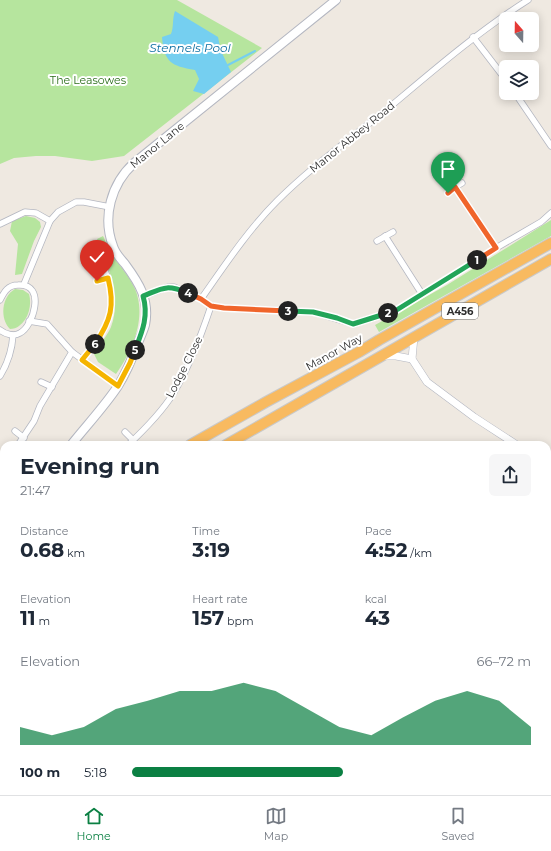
<!DOCTYPE html>
<meta charset="utf-8">
<style>
:root{--surface:#fff;--page:#f6f6f7;--text:#1f2937;--muted:#747a83;--line:#e0e1e3;--accent:#0b8043}
body{margin:0;font-family:Montserrat,sans-serif;background:var(--page);color:var(--text);height:100vh;display:flex;flex-direction:column;font-size:15px;white-space:nowrap}
*{box-sizing:border-box;margin:0}
p{font-size:13px;color:var(--muted)}
.icon{flex:none;width:22px;height:22px;fill:none;stroke:currentColor;stroke-width:2;stroke-linecap:round;stroke-linejoin:round}
.map{position:relative;flex:1;overflow:hidden}
.details{position:absolute;left:0px;top:441px;width:551px;height:354px;display:flex;flex-direction:column;background:var(--surface);border-radius:12px 12px 0 0;box-shadow:0 2px 10px #0003}
.details>*{flex:none}
.needle{width:26px;rotate:340deg}
.tools{position:absolute;left:499px;top:12px;display:grid;gap:8px}
.tools a{display:grid;place-items:center;width:40px;height:40px;border-radius:6px;background:var(--surface);box-shadow:0 2px 10px #0003;font-size:20px}
.pin{position:absolute;display:grid;place-items:center;width:34px;height:34px;color:#fff;margin:-41px -17px;border-radius:50% 50% 50% 0;rotate:-45deg;box-shadow:0 0 4px #0007}
.pin .icon{rotate:45deg}
.km{position:absolute;width:20px;height:20px;margin:-10px;border-radius:50%;background:#222;color:#fff;font-size:11px;line-height:20px;text-align:center}
.round{display:grid;place-items:center;flex:none;width:42px;height:42px;border-radius:6px;background:var(--page)}
.overview{display:flex;align-items:center;justify-content:space-between;height:68px;padding:0 20px}
h1{font-size:22px;font-weight:700;line-height:30px}
.stats{display:grid;grid-template-columns:repeat(3,1fr);gap:6px;height:68px;padding:4px 20px}
.stats div{display:grid;align-content:center}
.stats b{font-size:20px;font-weight:700}
.stats small{font-size:11px;font-weight:400}
.stats p{font-size:11px}
.chart{height:112px;padding:8px 20px}
.chart p{display:flex;justify-content:space-between}
.chart svg{width:100%;height:72px;margin-top:4px;fill:var(--accent);opacity:.7}
ul{padding:0 20px;list-style:none;font-size:13px}
li{display:grid;grid-template-columns:64px 48px 1fr;align-items:center;height:30px}
li i{height:10px;border-radius:5px;background:var(--accent)}
.tab-bar{display:flex;justify-content:space-around;align-items:center;height:56px;border-top:1px solid var(--line);background:var(--surface);font-size:11px;color:var(--muted)}
.tab-bar a{display:grid;justify-items:center;gap:2px}
.tab-bar .selected{color:var(--accent)}
.map>svg:first-child{display:block}
.green{fill:#b6e59e}
.water{fill:#75cff0}
.lines{fill:none;stroke-linecap:round;stroke-linejoin:round}
.stream{stroke:#75cff0;stroke-width:2}
.minor-casing{stroke:#b4b7c1;stroke-width:7}
.tertiary-casing{stroke:#b4b7c1;stroke-width:8}
.secondary-casing{stroke:#b4b7c1;stroke-width:10}
.trunk-casing{stroke:#c9c9c9;stroke-width:12}
.minor{stroke:#fff;stroke-width:5.5}
.tertiary{stroke:#fff;stroke-width:7}
.secondary{stroke:#fff;stroke-width:8}
.trunk{stroke:#f8ba60;stroke-width:10}
.split-1-casing{stroke:#fff;stroke-width:8}
.split-2-casing{stroke:#fff;stroke-width:8}
.split-3-casing{stroke:#fff;stroke-width:8}
.split-4-casing{stroke:#fff;stroke-width:8}
.split-5-casing{stroke:#fff;stroke-width:8}
.split-6-casing{stroke:#fff;stroke-width:8}
.split-7-casing{stroke:#fff;stroke-width:8}
.split-1{stroke:#f0652b;stroke-width:5}
.split-2{stroke:#22a559;stroke-width:5}
.split-3{stroke:#22a559;stroke-width:5}
.split-4{stroke:#f0652b;stroke-width:5}
.split-5{stroke:#22a559;stroke-width:5}
.split-6{stroke:#f5b400;stroke-width:5}
.split-7{stroke:#f5b400;stroke-width:5}
.labels{text-anchor:middle;dominant-baseline:central;stroke-width:4;stroke-linejoin:round;paint-order:stroke}
.shield{fill:#fff;stroke:#6d6d6d;stroke-width:1}
.shield-label{font-size:10px;font-weight:bold;fill:#2e2e2e}
.park-label{font-size:11px;fill:#2c6e1b;stroke:#fff}
.street-label{font-size:11px;fill:#2e2e2e;stroke:#fff}
.water-label{font-size:12px;font-style:italic;fill:#0d6fa3;stroke:#fff}
</style>
<div class="map">
<svg width="551" height="795" viewBox="0 0 551 795">
<rect width="100%" height="100%" fill="#efe9e1"/>
<!-- green -->
<g class="green">
<polygon points="0,0 177,0 262,48 124,156 92,161 55,156 36,156 14,158 0,164"/>
<polygon points="26,216 35,218 40,222 41,227 34,241 22,274 15,275 18,244 10,231 12,221"/>
<polygon points="551,220 551,236 379,332 375,325 447,285"/>
<path d="M103,236c3,5 4,12 8,17 6,10 15,19 21,30 17,29 2,66 -16,91l-18,-12 -4,-8c5,-9 13,-18 17,-27 11,-29 -3,-62 -14,-88z"/>
<path d="M15,289l8,1 6,4c3,10 0,25 -10,32 -2,2 -6,3 -9,3 -10,-10 -9,-32 5,-40z"/>
<polygon points="4,722 4,791 116,791 113,795 0,795 0,725"/>
</g>
<!-- water -->
<path class="water" d="M175,11l43,26 3,14 10,21 -27,22 -11,-3 6,-12 -4,-9c-24,-4 -31,-8 -33,-33l9,-3c3,-7 1,-15 4,-23z"/>
<g class="lines">
<!-- stream -->
<g class="stream">
<polyline points="228,65 255,51"/>
<polyline points="13,795 21,791"/>
</g>
<!-- minor casing -->
<g class="minor-casing">
<g id="minor">
<polyline points="473,37 506,80"/>
<polyline points="515,93 551,146"/>
<polyline points="455,187 462,183"/>
<polyline points="448,193 455,187 496,248"/>
<polyline points="0,224 25,212 36,213 50,221"/>
<polyline points="385,236 422,294"/>
<polyline points="377,241 393,232"/>
<polyline points="97,281 107,278"/>
<polyline points="24,284 50,221 58,212 76,202 84,202 110,207"/>
<polyline points="143,296 168,287 174,287 201,299 211,306 224,308 313,312 353,324 395,311 496,248 541,222 551,213"/>
<path d="M201,299c24,-34 47,-69 76,-98 35,-35 76,-64 114,-95 44,-37 88,-75 137,-106"/>
<path d="M0,300c4,-8 8,-15 18,-15 29,-2 15,42 2,48 -6,4 -15,1 -20,-3"/>
<polyline points="29,321 47,324 72,352 118,386"/>
<path d="M82,360c16,-19 33,-41 29,-67 -1,-9 -5,-18 -7,-27"/>
<path d="M0,376c8,-13 12,-25 13,-41"/>
<polyline points="41,382 52,387"/>
<polyline points="15,431 24,438"/>
<polyline points="125,432 133,440"/>
<polyline points="18,445 34,421 40,406 72,352"/>
<path d="M128,445c16,-15 33,-32 45,-51 17,-28 28,-58 38,-88"/>
</g>
</g>
<!-- tertiary casing -->
<g class="tertiary-casing">
<g id="tertiary">
<polyline points="414,337 412,359 427,382 474,417 517,445"/>
<polyline points="383,356 396,356 412,359"/>
<polyline points="547,464 551,467"/>
</g>
</g>
<!-- secondary casing -->
<g class="secondary-casing">
<g id="secondary">
<path d="M71,445c15,-19 33,-38 47,-59 8,-13 14,-27 19,-41 3,-7 6,-13 8,-20 5,-25 -6,-42 -20,-61 -5,-6 -10,-11 -12,-18 -11,-29 -2,-62 21,-83l202,-163"/>
<polyline points="0,532 4,527"/>
</g>
</g>
<!-- trunk casing -->
<g class="trunk-casing">
<g id="trunk">
<polyline points="190,445 266,402 359,352 379,340 551,243"/>
<polyline points="226,445 551,259"/>
<polyline points="0,553 4,551"/>
<polyline points="0,574 4,572"/>
</g>
</g>
<!-- minor -->
<use href="#minor" class="minor"/>
<!-- tertiary -->
<use href="#tertiary" class="tertiary"/>
<!-- secondary -->
<use href="#secondary" class="secondary"/>
<!-- trunk -->
<use href="#trunk" class="trunk"/>
</g>
<g class="lines">
<!-- split-1 casing -->
<g class="split-1-casing">
<polyline id="split-1" points="448,193 455,187 496,248 477,260"/>
</g>
<!-- split-2 casing -->
<g class="split-2-casing">
<polyline id="split-2" points="388,313 395,311 477,260"/>
</g>
<!-- split-3 casing -->
<g class="split-3-casing">
<polyline id="split-3" points="288,311 313,312 337,318 353,324 388,313"/>
</g>
<!-- split-4 casing -->
<g class="split-4-casing">
<polyline id="split-4" points="188,293 201,299 211,306 224,308 288,311"/>
</g>
<!-- split-5 casing -->
<g class="split-5-casing">
<path id="split-5" d="M135,350c7,-18 14,-34 8,-54 20,-8 23,-12 45,-3"/>
</g>
<!-- split-6 casing -->
<g class="split-6-casing">
<polyline id="split-6" points="95,344 82,360 118,386 130,363 135,350"/>
</g>
<!-- split-7 casing -->
<g class="split-7-casing">
<path id="split-7" d="M95,344c16,-24 20,-38 13,-66l-11,3"/>
</g>
<!-- split-1 -->
<use href="#split-1" class="split-1"/>
<!-- split-2 -->
<use href="#split-2" class="split-2"/>
<!-- split-3 -->
<use href="#split-3" class="split-3"/>
<!-- split-4 -->
<use href="#split-4" class="split-4"/>
<!-- split-5 -->
<use href="#split-5" class="split-5"/>
<!-- split-6 -->
<use href="#split-6" class="split-6"/>
<!-- split-7 -->
<use href="#split-7" class="split-7"/>
</g>
<g class="labels">
<!-- shield labels -->
<rect class="shield" x="442" y="303" width="36" height="16" rx="3"/>
<g class="shield-label">
<text x="460" y="311">A456</text>
</g>
<!-- park labels -->
<g class="park-label">
<text x="88" y="80">The Leasowes</text>
</g>
<!-- street labels -->
<g class="street-label">
<text transform="translate(352 137) rotate(-39)">Manor Abbey Road</text>
<text transform="translate(157 145) rotate(-39)">Manor Lane</text>
<text transform="translate(334 352) rotate(-29)">Manor Way</text>
<text transform="translate(184 367) rotate(-63)">Lodge Close</text>
</g>
<!-- water labels -->
<g class="water-label">
<text x="190" y="47">Stennels Pool</text>
</g>
</g>
</svg>
<div class="tools">
<a><svg class="needle" viewBox="-14 -14 28 28"><path d="M0-13l5 13h-10z" fill="#e53935"/><path d="M0 13l5-13h-10z" fill="#747a83"/></svg></a>
<a><svg class="icon" aria-label="layers" viewBox="0 0 24 24"><path d="M12 4l9 5-9 5-9-5zM3 14l9 5 9-5"/></svg></a>
</div>
<div class="pin" style="left:448px;top:193px;background:#1e9e55"><svg class="icon" aria-label="arrive" viewBox="0 0 24 24"><path d="M6 21V4h12l-3 4 3 4H6"/></svg></div>
<div class="pin" style="left:97px;top:281px;background:#d93025"><svg class="icon" aria-label="check" viewBox="0 0 24 24"><path d="M5 12l5 5 9-10"/></svg></div>
<b class="km" style="left:477px;top:260px">1</b>
<b class="km" style="left:388px;top:313px">2</b>
<b class="km" style="left:288px;top:311px">3</b>
<b class="km" style="left:188px;top:293px">4</b>
<b class="km" style="left:135px;top:350px">5</b>
<b class="km" style="left:95px;top:344px">6</b>
<section class="details">
<div class="overview"><div><h1>Evening run</h1><p>21:47</p></div><a class="round"><svg class="icon" aria-label="share" viewBox="0 0 24 24"><path d="M12 15V3M7 8l5-5 5 5M5 13v7h14v-7"/></svg></a></div>
<div class="stats">
<div><p>Distance</p><b>0.68<small> km</small></b></div>
<div><p>Time</p><b>3:19</b></div>
<div><p>Pace</p><b>4:52<small> /km</small></b></div>
</div>
<div class="stats">
<div><p>Elevation</p><b>11<small> m</small></b></div>
<div><p>Heart rate</p><b>157<small> bpm</small></b></div>
<div><p>kcal</p><b>43</b></div>
</div>
<div class="chart"><p><span>Elevation</span>66–72 m</p>
<svg viewBox="0 0 160 44" preserveAspectRatio="none"><path d="M0 44V33L10 38L20 33L30 22L40 17L50 11L60 11L70 6L80 11L90 22L100 33L110 38L120 27L130 17L140 11L150 17L160 33V44z"/></svg>
</div>
<ul>
<li><b>100 m</b>5:18<i style="width:53%"></i></li>
</ul>
</section>
</div>
<nav class="tab-bar">
<a class="selected"><svg class="icon" aria-label="home" viewBox="0 0 24 24"><path d="M3 11l9-7 9 7M6 9v11h12V9"/></svg>Home</a>
<a><svg class="icon" aria-label="map" viewBox="0 0 24 24"><path d="M3 6l6-2 6 2 6-2v14l-6 2-6-2-6 2zM9 4v14M15 6v14"/></svg>Map</a>
<a><svg class="icon" aria-label="saved" viewBox="0 0 24 24"><path d="M7 4h10v16l-5-4-5 4z"/></svg>Saved</a>
</nav>
